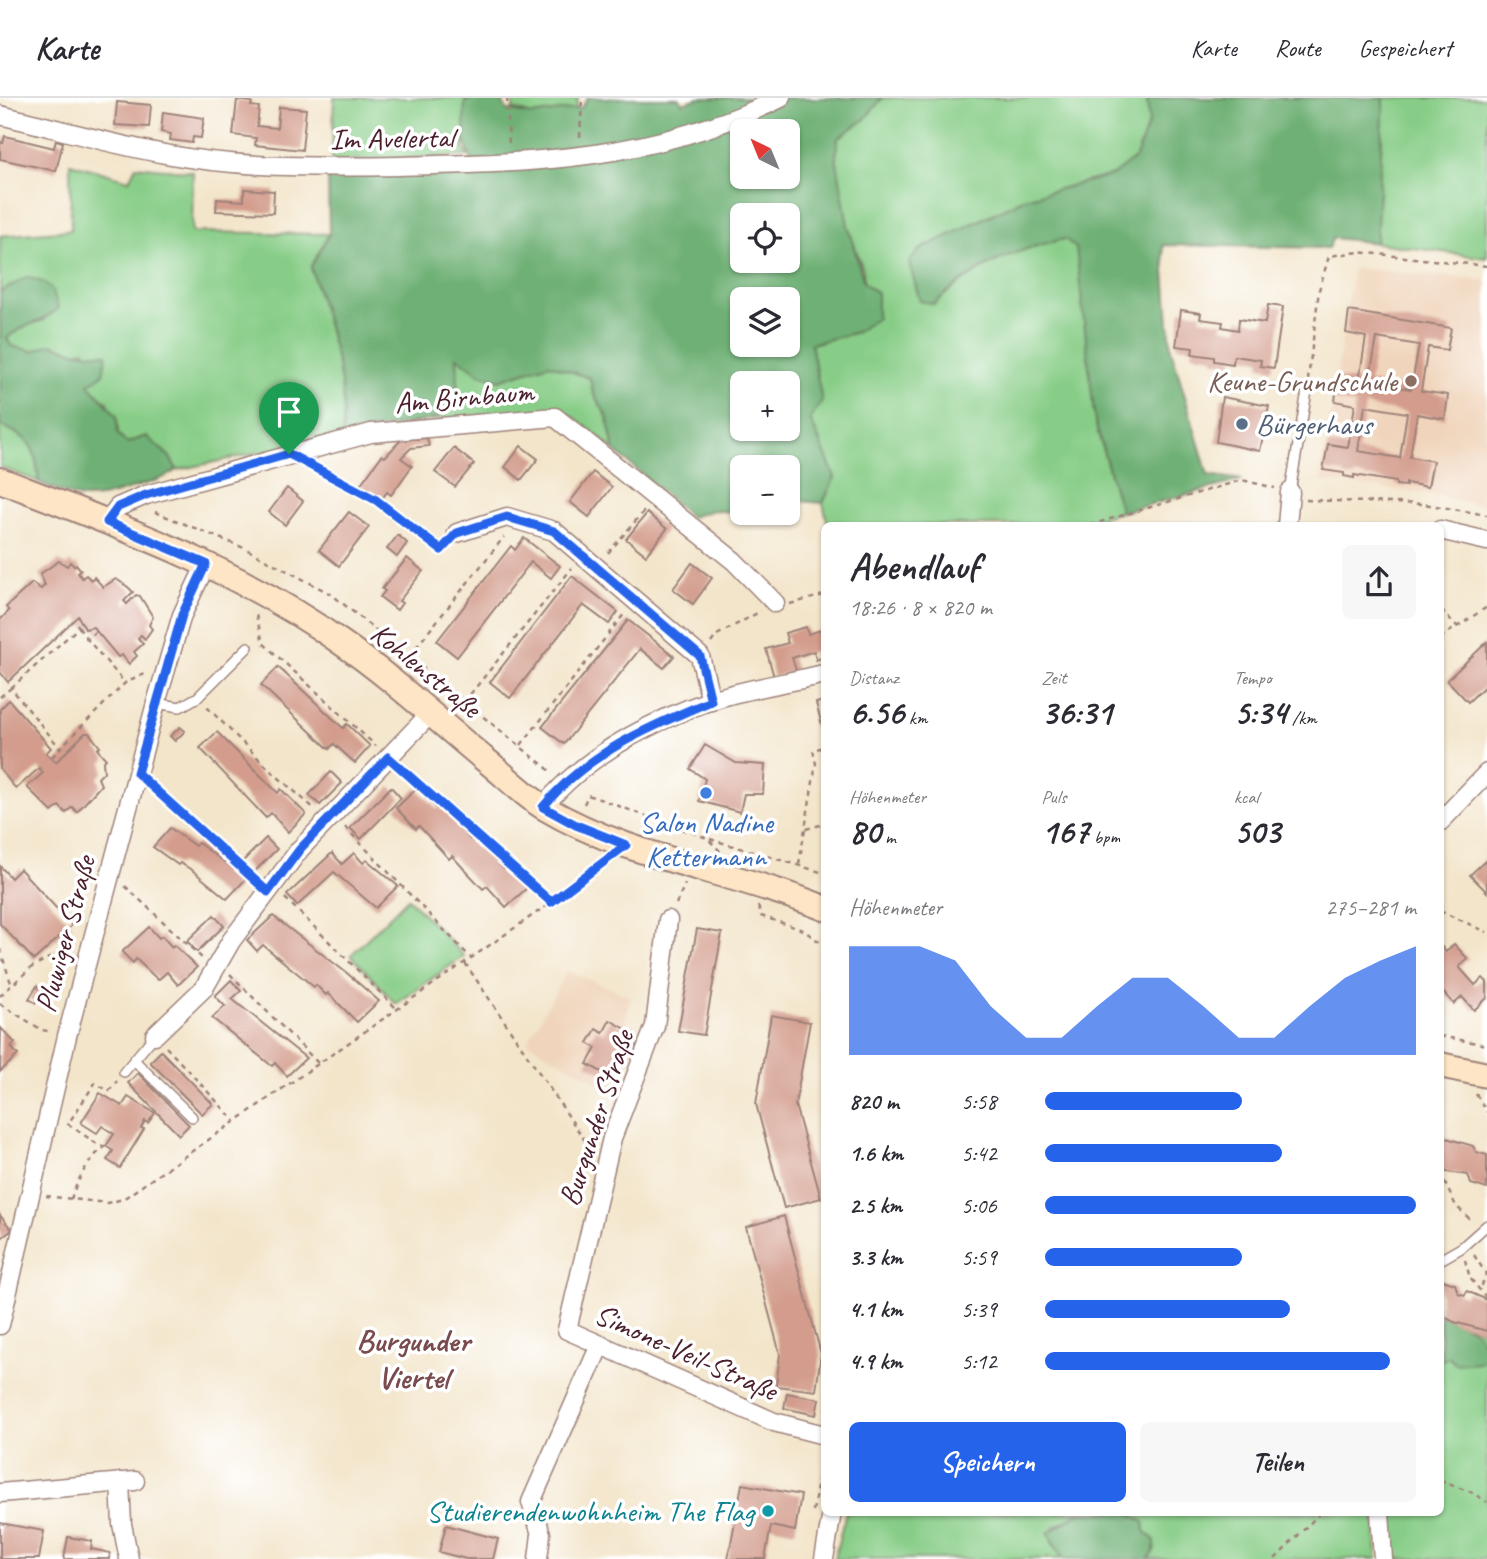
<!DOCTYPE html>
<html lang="de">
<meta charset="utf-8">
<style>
:root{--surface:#fff;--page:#f7f7f7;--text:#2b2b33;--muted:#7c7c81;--line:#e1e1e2;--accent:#2563eb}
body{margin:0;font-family:Caveat,sans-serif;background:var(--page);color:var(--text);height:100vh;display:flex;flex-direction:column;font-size:26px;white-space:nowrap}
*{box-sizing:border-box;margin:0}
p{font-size:23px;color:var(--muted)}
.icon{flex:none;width:38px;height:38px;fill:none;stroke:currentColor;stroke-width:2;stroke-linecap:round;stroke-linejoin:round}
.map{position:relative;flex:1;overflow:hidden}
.side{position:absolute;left:821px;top:424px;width:623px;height:994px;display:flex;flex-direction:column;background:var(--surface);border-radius:10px;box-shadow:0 2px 5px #0004}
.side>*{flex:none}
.needle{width:46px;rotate:317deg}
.buttons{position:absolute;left:730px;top:21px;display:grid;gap:14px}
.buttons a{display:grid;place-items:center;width:70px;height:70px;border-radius:10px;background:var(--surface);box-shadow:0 2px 5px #0004;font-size:35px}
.pin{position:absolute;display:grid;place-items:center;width:60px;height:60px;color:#fff;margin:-72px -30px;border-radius:50% 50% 50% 0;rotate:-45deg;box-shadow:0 0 7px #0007}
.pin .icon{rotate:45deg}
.round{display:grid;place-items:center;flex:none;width:74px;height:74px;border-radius:10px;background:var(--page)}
.head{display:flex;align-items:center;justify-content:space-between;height:119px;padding:0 28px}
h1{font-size:38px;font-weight:700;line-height:52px}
.figures{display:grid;grid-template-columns:repeat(3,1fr);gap:10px;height:119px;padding:7px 28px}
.figures div{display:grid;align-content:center}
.figures b{font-size:35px;font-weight:700}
.figures small{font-size:19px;font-weight:400}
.figures p{font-size:19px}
.chart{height:196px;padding:14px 28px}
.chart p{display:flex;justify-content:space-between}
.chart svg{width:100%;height:126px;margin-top:7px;fill:var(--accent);opacity:.7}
.primary-button{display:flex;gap:14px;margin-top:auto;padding:14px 28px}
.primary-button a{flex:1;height:80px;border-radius:10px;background:var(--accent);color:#fff;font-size:28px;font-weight:700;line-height:80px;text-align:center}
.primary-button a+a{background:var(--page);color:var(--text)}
ul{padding:0 28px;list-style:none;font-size:23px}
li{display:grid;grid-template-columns:112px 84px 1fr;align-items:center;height:52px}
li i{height:18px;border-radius:9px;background:var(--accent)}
header{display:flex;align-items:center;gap:42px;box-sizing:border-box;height:98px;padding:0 35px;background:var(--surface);border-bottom:2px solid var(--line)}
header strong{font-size:33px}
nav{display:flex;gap:38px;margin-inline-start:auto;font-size:24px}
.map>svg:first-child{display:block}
.built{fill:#f0d5bc}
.green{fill:#88cd87;stroke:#697659;stroke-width:2}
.forest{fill:#6eb074;stroke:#5c6850;stroke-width:2;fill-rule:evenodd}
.building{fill:#d39c8c;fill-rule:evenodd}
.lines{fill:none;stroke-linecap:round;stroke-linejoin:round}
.service-casing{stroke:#9e827a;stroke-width:12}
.minor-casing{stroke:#9e827a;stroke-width:21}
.secondary-casing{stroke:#9e827a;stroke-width:28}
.path{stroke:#9e827a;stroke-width:2.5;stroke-dasharray:5 5;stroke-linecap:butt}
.service{stroke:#fff;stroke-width:9}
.minor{stroke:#fff;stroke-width:18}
.secondary{stroke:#fde5c5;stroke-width:24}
.route-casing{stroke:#fff;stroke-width:14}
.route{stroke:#2563eb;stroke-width:9}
.education-dot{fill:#8d6e63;stroke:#fff;stroke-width:2.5}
.service-dot{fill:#5c6f8a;stroke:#fff;stroke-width:2.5}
.shop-dot{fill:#3f7fe0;stroke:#fff;stroke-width:2.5}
.culture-dot{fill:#0f9aa8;stroke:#fff;stroke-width:2.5}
.labels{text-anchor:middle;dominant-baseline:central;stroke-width:7;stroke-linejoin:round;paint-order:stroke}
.street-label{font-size:30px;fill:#4a1f2b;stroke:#fff}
.education-label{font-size:30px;fill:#785e54;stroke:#fff;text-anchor:end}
.service-label{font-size:30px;fill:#4e5e75;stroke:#fff;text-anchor:start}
.shop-label{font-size:30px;fill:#366cbe;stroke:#fff}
.culture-label{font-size:30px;fill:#0d838f;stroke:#fff;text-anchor:end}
.neighbourhood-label{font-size:32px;font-weight:bold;fill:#7a4b4d;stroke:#fff}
</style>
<header>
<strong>Karte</strong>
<nav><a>Karte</a><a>Route</a><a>Gespeichert</a></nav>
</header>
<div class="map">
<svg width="1487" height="1461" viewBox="0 0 1487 1461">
<rect width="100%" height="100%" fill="#fff"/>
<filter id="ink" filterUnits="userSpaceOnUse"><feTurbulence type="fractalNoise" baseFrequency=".0143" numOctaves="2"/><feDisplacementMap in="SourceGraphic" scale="14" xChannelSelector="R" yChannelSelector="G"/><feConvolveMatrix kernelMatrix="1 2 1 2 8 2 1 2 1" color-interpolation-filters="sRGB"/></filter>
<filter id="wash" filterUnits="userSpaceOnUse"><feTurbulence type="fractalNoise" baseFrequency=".00686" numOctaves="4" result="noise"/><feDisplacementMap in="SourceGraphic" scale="28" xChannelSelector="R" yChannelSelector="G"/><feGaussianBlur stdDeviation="1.57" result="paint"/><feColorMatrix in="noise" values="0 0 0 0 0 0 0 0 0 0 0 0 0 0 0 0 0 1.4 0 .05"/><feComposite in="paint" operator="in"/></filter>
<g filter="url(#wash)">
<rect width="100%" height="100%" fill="#f3e5ca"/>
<!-- built -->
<g class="built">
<polygon points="1353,170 1487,182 1487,408 1429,396 1321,383"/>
<polygon points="567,873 630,898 624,930 641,939 615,994 527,944"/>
</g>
<!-- green -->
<g class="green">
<polygon points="334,0 473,0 465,4 464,51 468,58 332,63"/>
<polygon points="513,0 578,0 576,11 532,17 513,11"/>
<path d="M882,0h265l2,24 -13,36 -23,17 -88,23 -106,52 15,54c38,-36 81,-55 131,-66l12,10 18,174 26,90 -47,13h-246l-5,-22 12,-26 -25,-58 11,-18 -10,-57 46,-12 7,-49 -1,-13 -15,-44 -9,-48 -3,-22 2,-18 26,-18z"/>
<polygon points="1384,0 1487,0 1487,160 1376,145"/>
<path d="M70,65l59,17 7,-14 57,6 -1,60 137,2 -18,33c14,55 38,111 31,168l-165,35 -8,-14 -42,-13 -9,-9 -10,-32 -12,-8 -8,-10 -3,-34 -10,2 -24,-8 -18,7 -22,-5 -5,-8 14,-11 25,-7 -39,-31 -6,3v-56l71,-6z"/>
<polygon points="457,258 480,276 499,282 549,266 590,280 593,295 607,318 614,352 576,320 562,314 430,322 458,293"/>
<path d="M0,327c34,14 35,23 39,57l-39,-15z"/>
<polygon points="408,800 464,858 396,906 351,857"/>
<polygon points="1440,1216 1454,1224 1487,1233 1487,1461 1391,1461 1389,1414 1440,1414"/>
<polygon points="846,1414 1081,1414 1054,1429 1051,1443 1063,1461 834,1461"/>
<polygon points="1128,1414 1375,1414 1377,1461 1148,1461 1154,1453 1155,1443 1145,1433 1144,1424"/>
</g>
<!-- forest -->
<g class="forest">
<path d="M473,0h27l7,12 25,5 49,-7 7,-10h91l3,5 17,-5h183l-18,22 -26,18 -2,18 12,70 16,57 13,10v25l-20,14 -46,12 11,57 -12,18 25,58 -12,26 -35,-3v-33h-46v46h19l-5,2 -43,-5 -22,7 -77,-67 -7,-34 -14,-23 -3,-15 -41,-14 -50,16 -19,-6 -23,-17 1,34 -7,20 -21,9 -88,15c7,-57 -17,-114 -31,-168l18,-33 -1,-58 149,-3c-14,-30 -14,-38 -12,-71zM742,33h46v46h-46zM742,117h46v46h-46zM742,201h46v46h-46zM742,285h46v46h-46z"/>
<path d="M1147,0h237l-8,145 -43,-5 -5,10 -165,-3 8,104 37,126 34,5 -121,32 -26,-90 -19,-174 -11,-9c-50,10 -93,29 -131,65l-14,-3 -11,-38 10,-13 106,-52 88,-23 23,-18 13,-35z"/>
<path d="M27,179c23,6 26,9 31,32 -16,14 -35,15 -51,29l4,8 22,5 18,-7 24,8 32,2 -4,20 -14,10 28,32 1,18 9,9 19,-7 23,20 8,14c-16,11 -30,13 -47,19 -41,14 -52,12 -91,-7 -4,-34 -5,-43 -39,-57v-133z"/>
<path d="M1440,1216c22,12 47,13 46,44l-7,4 -24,2 -6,-7 -9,4z"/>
<polygon points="1081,1414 1128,1414 1144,1424 1145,1433 1155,1443 1154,1453 1148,1461 1063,1461 1048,1435"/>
</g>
<g id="blocks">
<!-- building -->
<g class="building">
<polygon points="237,2 252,4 251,8 259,9 257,28 277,30 279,9 306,11 302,52 255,47 256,40 233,37"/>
<polygon points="117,4 151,7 149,29 115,27"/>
<polygon points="163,14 204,20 201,40 193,39 192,45 170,42 171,36 161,34"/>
<polygon points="5,38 54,50 56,42 63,44 56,73 0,61 0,44 3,45"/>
<polygon points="244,91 274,93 273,115 216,113 217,101 244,103"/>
<polygon points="1268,207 1283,209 1274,270 1260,268 1261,262 1234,258 1233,266 1214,263 1214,259 1192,256 1193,250 1176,248 1181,212 1201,215 1200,221 1223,224 1222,229 1238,232 1239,221 1265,225"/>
<path d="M1349,213l102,17 -4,22 -19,-3 -7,44 27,4 -3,24 -28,-5 -7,43 23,4 -5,26 -22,-4v3l-10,-1v-3l-42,-7v3l-10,-2v-3l-21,-3 5,-26 20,3 7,-42 -20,-4 3,-23 21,3 7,-44 -20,-4zM1377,240l42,7 -8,44 -42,-7zM1365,308l42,7 -7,45 -42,-7z"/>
<polygon points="1222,299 1269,308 1260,353 1216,344"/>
<polygon points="427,340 429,348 411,350 401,360 412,368 391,397 387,394 381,402 360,387 382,357 385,359 401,342"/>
<polygon points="521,348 538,361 521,382 505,369"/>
<polygon points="454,350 474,366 455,389 435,374"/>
<polygon points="593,374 612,389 589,419 570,404"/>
<polygon points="287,390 303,403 285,427 269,414"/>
<polygon points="349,414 369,429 339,468 319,452"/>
<polygon points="647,415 667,431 646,457 626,441"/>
<polygon points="398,437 407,445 397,459 387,451"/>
<polygon points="524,440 560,468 551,480 531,464 457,559 437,543 511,448 515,452"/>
<polygon points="407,460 423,473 399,503 402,505 397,512 380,499 385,493 382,491"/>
<polygon points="59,463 67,468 70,464 74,468 76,466 81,472 78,475 82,480 86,477 91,482 94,479 103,489 116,481 128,489 133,494 124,503 127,506 136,497 140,498 153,519 149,527 152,531 145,541 141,537 138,540 143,546 134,554 137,558 129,566 122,557 118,559 93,529 85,531 78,518 8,584 0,574 0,522 9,513 6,509 32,485 41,491 45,487 40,476"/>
<polygon points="692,465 712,480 693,506 673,491"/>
<polygon points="572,478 618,514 609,526 583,507 510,600 490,584"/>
<polygon points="628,522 674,558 664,570 640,551 564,646 542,629"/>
<polygon points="806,529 808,536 824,531 824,559 816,562 814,553 792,560 796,572 774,579 766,551 788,545 785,535"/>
<polygon points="1487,544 1487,586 1468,604 1447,582"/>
<polygon points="278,569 343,630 347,626 370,648 355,665 334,646 329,651 261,587"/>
<polygon points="9,602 51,650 46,655 56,664 85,635 89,635 100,649 97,651 106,661 103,664 104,674 98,680 101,687 77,714 72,709 66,715 59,708 52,714 27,689 43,675 39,670 16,691 0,671 0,611"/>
<polygon points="824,603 824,631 823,631 816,605"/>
<polygon points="180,629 185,633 175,643 170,638"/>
<polygon points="217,634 278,695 281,691 306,716 288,734 271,715 266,720 200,650"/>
<polygon points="705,647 736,665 765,667 763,696 744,696 740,714 699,703 705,681 690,671"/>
<polygon points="331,674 342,685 320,707 309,697"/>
<polygon points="391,689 401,700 361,741 350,730"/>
<polygon points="417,690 437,711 441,709 470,741 473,738 504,771 508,768 528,789 506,809 487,788 483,791 452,758 449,761 419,728 416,731 396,710"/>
<polygon points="170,730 195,748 198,745 247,780 227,801 192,772 180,765 178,767 153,749"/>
<polygon points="266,740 277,751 253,775 242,764"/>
<polygon points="332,755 342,766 354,755 363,765 367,762 398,788 376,810 334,774 297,808 287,797"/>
<polygon points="1487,761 1487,794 1470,777"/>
<polygon points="0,768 11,780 20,771 72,827 34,862 0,826"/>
<polygon points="214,817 224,828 197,854 187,843"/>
<polygon points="273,818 348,876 379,903 357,924 328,895 326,897 316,887 314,889 263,847 257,853 247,842"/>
<polygon points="149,829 159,840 162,838 172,849 174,847 197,869 178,887 167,874 158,882 136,861 133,865 122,854"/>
<polygon points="697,831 722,835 704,937 678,933"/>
<polygon points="1454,846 1468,861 1459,869 1475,887 1483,880 1487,884 1487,900 1474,912 1462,899 1454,906 1440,891 1443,883 1440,880 1440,847 1446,854"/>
<polygon points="231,882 241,893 232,901 306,960 287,978 275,965 272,968 212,920 225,908 215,898"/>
<polygon points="37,888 44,893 36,905 29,901"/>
<polygon points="771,917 810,924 795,1007 821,1100 784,1110 756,1006"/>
<polygon points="610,922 633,935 609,978 587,966 596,950 588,945 596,931 603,935"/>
<polygon points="1,930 15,945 11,949 18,957 0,974"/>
<polygon points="161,953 213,1006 202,1016 150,964"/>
<polygon points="138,975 189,1027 179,1037 128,985"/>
<polygon points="100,995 122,1008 128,999 155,1015 148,1025 145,1023 141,1030 144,1031 120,1070 107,1062 113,1053 106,1048 114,1036 102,1028 97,1035 81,1025"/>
<polygon points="1440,1038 1473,1048 1476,1054 1487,1057 1487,1091 1471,1086 1468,1077 1440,1073"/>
<polygon points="0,1117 12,1132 0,1141"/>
<polygon points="784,1118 821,1256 816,1293 776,1288 780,1256 746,1129"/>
<polygon points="1440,1181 1455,1186 1458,1195 1465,1197 1467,1193 1487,1202 1487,1233 1454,1224 1440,1216"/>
<polygon points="787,1295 819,1301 816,1317 784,1310"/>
<polygon points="742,1386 801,1397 795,1433 771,1428 765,1461 728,1461"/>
<polygon points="0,1425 44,1433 39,1461 0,1461"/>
<polygon points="446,1427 498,1441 493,1461 466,1461 439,1454"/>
<polygon points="68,1439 92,1443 91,1451 110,1455 109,1461 64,1461"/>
</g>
</g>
</g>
<g filter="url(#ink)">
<use href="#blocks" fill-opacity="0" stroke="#9e827a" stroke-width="2"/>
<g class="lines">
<!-- service casing -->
<g class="service-casing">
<g id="service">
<polyline points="1290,394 1307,293"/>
<polyline points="156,605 180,609 198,599 248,549"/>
<polyline points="134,962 192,1019"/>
<polyline points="124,974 155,937"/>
<polyline points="1440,1162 1461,1150 1487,1127"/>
</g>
</g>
<!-- minor casing -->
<g class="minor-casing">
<g id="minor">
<path d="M0,17c55,13 110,29 165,39 78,15 155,13 233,12 139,-3 256,-6 383,-68"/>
<polyline points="107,424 118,409 146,397 371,335 555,319 734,463 775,505"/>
<polyline points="1287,427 1290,394"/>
<polyline points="1440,432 1487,443"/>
<polyline points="457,435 507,419 554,433 700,558 711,603"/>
<path d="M543,709c42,-51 105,-84 166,-106 34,-12 79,-18 115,-27"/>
<polyline points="1440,724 1487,675"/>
<polyline points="668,822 655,928 612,1040 567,1232 774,1324 824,1337"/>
<polyline points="155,937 204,890 231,843 300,751 430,616"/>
<polyline points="0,1227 67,938 156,605 182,517 206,466"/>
<polyline points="120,1384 122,1426 129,1461"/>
<polyline points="0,1395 135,1383"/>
<polyline points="1380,1414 1383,1461"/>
<polyline points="538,1461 541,1436 531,1404 600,1247"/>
<polyline points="824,1461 832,1414"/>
</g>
</g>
<!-- secondary casing -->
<g class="secondary-casing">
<g id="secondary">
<path d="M0,382c117,45 236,88 339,161 51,35 97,78 144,117 21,16 40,37 62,50 86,51 188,63 279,100"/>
<polyline points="1440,967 1487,977"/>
</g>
</g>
<!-- path -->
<g class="path">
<polyline points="507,0 509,49"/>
<polyline points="580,39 582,0"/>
<polyline points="1308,282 1319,192 1329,158 1359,154 1487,168"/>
<polyline points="310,369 376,403 441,451 445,447"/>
<polyline points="1306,402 1424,406 1487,417"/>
<polyline points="155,414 244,450 331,496 553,675"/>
<polyline points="1090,427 1242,382 1275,390"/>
<polyline points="608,455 645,412"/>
<polyline points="790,506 824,497"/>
<polyline points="1441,512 1458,529"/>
<polyline points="256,517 263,545 376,648"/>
<polyline points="79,529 87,541"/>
<polyline points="96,533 87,541 125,585"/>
<polyline points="1440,540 1487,509"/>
<polyline points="711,545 717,537 761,513"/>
<polyline points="410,557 504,439"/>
<polyline points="11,590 79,529 74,522"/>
<polyline points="0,599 11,590 60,650 125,585 147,575"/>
<polyline points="464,604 572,470"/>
<polyline points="207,609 271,673 316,712"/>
<polyline points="521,647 625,515"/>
<polyline points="52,659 60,650"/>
<polyline points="403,671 551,804"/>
<polyline points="151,688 255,782"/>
<polyline points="584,706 588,697 707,740 722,755"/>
<polyline points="345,729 471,860"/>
<polyline points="806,731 824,726"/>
<polyline points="710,741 824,775"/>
<polyline points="799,766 816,666 813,652 824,649"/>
<polyline points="125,788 202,860"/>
<polyline points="285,800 397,911"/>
<polyline points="676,806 685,786"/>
<polyline points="758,808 761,818 803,832 824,847"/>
<polyline points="1440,813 1487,834"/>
<polyline points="0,851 11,885"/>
<polyline points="465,865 592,1053"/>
<polyline points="230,876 319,966"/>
<polyline points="0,898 32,869 69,849 74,851"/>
<polyline points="0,906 42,932 52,934"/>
<polyline points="1440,938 1487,947"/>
<polyline points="166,949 235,1023"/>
<polyline points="1476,996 1487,1014"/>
<polyline points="106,1048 100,1048 68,1026 95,985 109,993 117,983"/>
<polyline points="1440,1075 1456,1108 1473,1124"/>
<polyline points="46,1098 107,1105 123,1101 591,777 607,762"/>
<path d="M71,1101c6,-18 18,-42 34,-52"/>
<polyline points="1474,1157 1486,1176 1481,1190"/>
<polyline points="1465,1162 1470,1180 1487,1201"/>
<polyline points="1440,1383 1471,1394 1487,1404"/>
<polyline points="813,1413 823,1354"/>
<polyline points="1275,1461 1321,1414"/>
</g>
<!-- service -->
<use href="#service" class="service"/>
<!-- minor -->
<use href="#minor" class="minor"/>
<!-- secondary -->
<use href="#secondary" class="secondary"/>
</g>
</g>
<g class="lines" filter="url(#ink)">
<!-- route casing -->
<g class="route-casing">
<path id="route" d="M289,356l87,46 65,50 16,-17 50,-16 47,14 146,125 11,45c-62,26 -124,52 -168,106l33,18 50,20 -75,57 -163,-145 -88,92 -32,43 -131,-119 45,-158 24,-51 -99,-42 11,-15 28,-12z"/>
</g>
<!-- route -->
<use href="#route" class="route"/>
</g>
<!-- markers -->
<circle class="education-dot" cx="1411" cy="283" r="7"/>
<circle class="service-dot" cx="1242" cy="326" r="7"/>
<circle class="shop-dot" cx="706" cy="695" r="7"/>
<circle class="culture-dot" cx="768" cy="1413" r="7"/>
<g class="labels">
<!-- street labels -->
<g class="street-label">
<text transform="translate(392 40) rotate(-1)">Im Avelertal</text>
<text transform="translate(464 299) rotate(-5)">Am Birnbaum</text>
<text transform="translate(426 572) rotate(39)">Kohlenstraße</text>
<text transform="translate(65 836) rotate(-75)">Pluwiger Straße</text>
<text transform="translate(596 1020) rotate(-72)">Burgunder Straße</text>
<text transform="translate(686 1254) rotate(24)">Simone-Veil-Straße</text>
</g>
<!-- education labels -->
<g class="education-label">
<text x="1397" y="283">Keune-Grundschule</text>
</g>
<!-- service labels -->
<g class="service-label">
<text x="1256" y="326">Bürgerhaus</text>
</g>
<!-- shop labels -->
<g class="shop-label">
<text x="706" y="724">Salon Nadine<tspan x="706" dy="34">Kettermann</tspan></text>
</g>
<!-- culture labels -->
<g class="culture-label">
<text x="754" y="1413">Studierendenwohnheim The Flag</text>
</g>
<!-- neighbourhood labels -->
<g class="neighbourhood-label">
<text x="413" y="1242">Burgunder<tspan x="413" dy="37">Viertel</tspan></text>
</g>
</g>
</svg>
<div class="buttons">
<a><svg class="needle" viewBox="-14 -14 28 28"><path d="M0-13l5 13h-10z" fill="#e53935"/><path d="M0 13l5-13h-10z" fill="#7c7c81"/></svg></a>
<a><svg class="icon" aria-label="locate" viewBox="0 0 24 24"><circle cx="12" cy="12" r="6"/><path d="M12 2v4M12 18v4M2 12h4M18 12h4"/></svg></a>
<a><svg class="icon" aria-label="layers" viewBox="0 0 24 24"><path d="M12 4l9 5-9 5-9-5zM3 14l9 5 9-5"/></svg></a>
<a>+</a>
<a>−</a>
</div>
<div class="pin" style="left:289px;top:356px;background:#1e9e55"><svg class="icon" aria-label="arrive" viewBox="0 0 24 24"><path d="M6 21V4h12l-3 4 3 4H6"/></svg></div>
<section class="side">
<div class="head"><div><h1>Abendlauf</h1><p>18:26 · 8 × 820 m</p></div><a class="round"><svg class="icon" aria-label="share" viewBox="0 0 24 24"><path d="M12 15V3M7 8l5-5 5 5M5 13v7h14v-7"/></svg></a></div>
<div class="figures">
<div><p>Distanz</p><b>6.56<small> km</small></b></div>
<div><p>Zeit</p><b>36:31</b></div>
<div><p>Tempo</p><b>5:34<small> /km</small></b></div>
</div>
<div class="figures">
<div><p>Höhenmeter</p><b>80<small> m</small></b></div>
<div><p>Puls</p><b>167<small> bpm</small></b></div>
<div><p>kcal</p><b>503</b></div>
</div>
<div class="chart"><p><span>Höhenmeter</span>275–281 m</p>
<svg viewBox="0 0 160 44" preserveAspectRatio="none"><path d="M0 44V6L10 6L20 6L30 11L40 27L50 38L60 38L70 27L80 17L90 17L100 27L110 38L120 38L130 27L140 17L150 11L160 6V44z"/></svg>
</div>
<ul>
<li><b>820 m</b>5:58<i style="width:53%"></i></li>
<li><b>1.6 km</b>5:42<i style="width:64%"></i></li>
<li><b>2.5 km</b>5:06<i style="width:100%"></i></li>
<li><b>3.3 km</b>5:59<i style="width:53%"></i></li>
<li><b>4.1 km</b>5:39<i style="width:66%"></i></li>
<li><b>4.9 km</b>5:12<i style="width:93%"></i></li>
</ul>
<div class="primary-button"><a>Speichern</a><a>Teilen</a></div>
</section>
</div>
